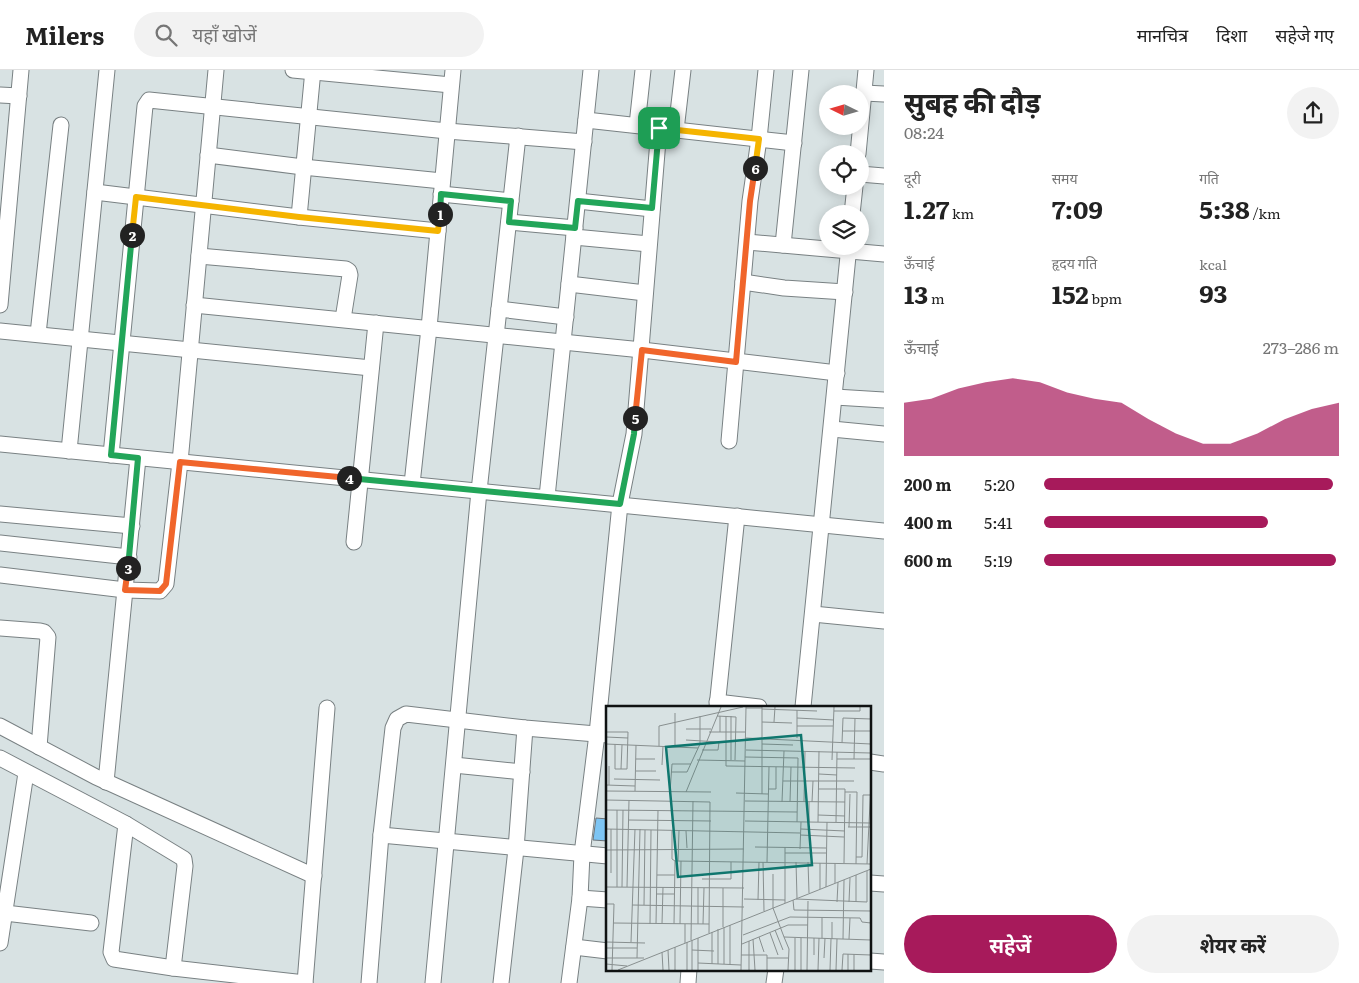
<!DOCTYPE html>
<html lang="hi">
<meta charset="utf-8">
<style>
:root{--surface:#fff;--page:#f2f2f2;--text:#222;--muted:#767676;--line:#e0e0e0;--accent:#a71a5b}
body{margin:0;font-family:Literata,"Noto Sans Devanagari",serif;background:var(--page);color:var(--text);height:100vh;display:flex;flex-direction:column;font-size:19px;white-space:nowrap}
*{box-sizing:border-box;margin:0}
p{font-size:16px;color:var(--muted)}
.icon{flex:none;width:28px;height:28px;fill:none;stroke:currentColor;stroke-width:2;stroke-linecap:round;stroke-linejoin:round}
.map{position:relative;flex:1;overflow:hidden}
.sheet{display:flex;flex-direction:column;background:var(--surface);width:475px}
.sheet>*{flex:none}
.needle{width:32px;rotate:275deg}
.tools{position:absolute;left:819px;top:15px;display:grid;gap:10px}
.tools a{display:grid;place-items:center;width:50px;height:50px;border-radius:50%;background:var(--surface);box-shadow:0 2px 12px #0003;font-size:25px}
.pin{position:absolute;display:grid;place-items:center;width:42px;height:42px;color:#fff;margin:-21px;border-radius:10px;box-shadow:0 2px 8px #0006}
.km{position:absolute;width:25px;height:25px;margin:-12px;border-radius:50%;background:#222;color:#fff;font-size:14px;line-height:25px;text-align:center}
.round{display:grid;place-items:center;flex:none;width:52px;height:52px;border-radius:26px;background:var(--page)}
.summary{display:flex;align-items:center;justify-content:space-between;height:85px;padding:0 20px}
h1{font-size:28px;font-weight:700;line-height:38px}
.metrics{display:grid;grid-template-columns:repeat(3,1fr);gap:8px;height:85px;padding:5px 20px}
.metrics div{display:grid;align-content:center}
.metrics b{font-size:25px;font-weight:700}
.metrics small{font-size:14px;font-weight:400}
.metrics p{font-size:14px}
.chart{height:140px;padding:10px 20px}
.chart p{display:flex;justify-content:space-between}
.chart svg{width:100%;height:90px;margin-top:5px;fill:var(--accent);opacity:.7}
.cta{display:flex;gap:10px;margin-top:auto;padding:10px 20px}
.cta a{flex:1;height:58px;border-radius:30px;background:var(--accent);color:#fff;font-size:20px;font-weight:700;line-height:58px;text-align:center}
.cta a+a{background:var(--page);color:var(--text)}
ul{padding:0 20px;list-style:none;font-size:16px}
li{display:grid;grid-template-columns:80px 60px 1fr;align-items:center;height:38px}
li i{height:12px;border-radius:6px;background:var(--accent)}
header{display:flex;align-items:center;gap:30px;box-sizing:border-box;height:70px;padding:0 25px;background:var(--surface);border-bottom:1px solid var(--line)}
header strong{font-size:24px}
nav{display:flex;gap:28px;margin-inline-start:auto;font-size:18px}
.search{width:350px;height:45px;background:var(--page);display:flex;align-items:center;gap:12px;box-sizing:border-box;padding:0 18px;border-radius:28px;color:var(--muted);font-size:19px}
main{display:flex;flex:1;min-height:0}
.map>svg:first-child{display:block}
.building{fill:#7dc5f4;stroke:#6d7378}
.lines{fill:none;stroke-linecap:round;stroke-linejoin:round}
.minor-casing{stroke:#798183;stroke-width:17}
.minor{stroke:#fff;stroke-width:15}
.split-1-casing{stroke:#fff;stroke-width:10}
.split-2-casing{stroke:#fff;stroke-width:10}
.split-3-casing{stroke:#fff;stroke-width:10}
.split-4-casing{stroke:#fff;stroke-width:10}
.split-5-casing{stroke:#fff;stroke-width:10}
.split-6-casing{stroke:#fff;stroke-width:10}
.split-7-casing{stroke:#fff;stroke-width:10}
.split-1{stroke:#22a559;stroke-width:6}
.split-2{stroke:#f5b400;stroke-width:6}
.split-3{stroke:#22a559;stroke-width:6}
.split-4{stroke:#f0652b;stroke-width:6}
.split-5{stroke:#22a559;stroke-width:6}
.split-6{stroke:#f0652b;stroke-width:6}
.split-7{stroke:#f5b400;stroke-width:6}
.inset-road{fill:none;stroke:#888f8f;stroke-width:1}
.view{fill:#0f766e;fill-opacity:0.15;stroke:#0f766e;stroke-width:2.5}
.inset-edge{fill:none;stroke:#0f1212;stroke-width:2.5}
</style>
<header>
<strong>Milers</strong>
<div class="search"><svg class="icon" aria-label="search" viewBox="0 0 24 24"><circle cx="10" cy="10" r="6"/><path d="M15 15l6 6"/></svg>यहाँ खोजें</div>
<nav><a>मानचित्र</a><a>दिशा</a><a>सहेजे गए</a></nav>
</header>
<main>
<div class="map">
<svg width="884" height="913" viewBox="0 0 884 913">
<rect width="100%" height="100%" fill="#d8e2e3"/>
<!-- building -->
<polygon class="building" points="596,748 608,749 608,771 593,770"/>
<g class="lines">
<!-- minor casing -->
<g class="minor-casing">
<g id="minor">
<polyline points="293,0 451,15"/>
<polyline points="864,23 884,24"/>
<polyline points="0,25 19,26"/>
<polyline points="586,50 794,73"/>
<polyline points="637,55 643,0"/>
<polyline points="676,60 683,0"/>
<polyline points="858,84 866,0"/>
<polyline points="208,85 303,97 442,111"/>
<polyline points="860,104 884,106"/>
<polyline points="95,122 299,147 438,161"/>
<polyline points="441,124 511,131"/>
<polyline points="578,131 652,139"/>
<polyline points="852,144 855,116"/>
<polyline points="299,147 313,0"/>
<polyline points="509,152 575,158"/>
<polyline points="574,167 649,174"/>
<polyline points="747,172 884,184"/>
<polyline points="783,175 801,0"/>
<polyline points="199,186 346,199 349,201 350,205 343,249"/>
<polyline points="743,212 784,218 845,222"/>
<polyline points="569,214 645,223"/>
<polyline points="0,235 21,0"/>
<polyline points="194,235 642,280 837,303"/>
<polyline points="499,239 566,247"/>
<polyline points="0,261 371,298"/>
<polyline points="38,264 61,55"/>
<polyline points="835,327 884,330"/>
<polyline points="832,359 884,364"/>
<polyline points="729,371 750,131 759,69 766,0"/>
<polyline points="0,374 884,461"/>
<polyline points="69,381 107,0"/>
<polyline points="111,385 145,36 149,30 447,61 584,72"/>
<polyline points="412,414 429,258 453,0"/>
<polyline points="547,427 591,0"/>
<polyline points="0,444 132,456"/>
<polyline points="354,472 376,253"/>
<polyline points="0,473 129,487"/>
<polyline points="0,505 125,520 160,521 166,514 180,392 216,0"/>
<polyline points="813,544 884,551"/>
<polyline points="0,558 40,561 44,562 48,567 39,677"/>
<polyline points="717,632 759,637"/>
<polyline points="717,637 737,446"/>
<polyline points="803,637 849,176"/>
<polyline points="0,656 96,707 314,806"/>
<polyline points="0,688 126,754 184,789 185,796 173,898"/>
<polyline points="870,692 884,694"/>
<polyline points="454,695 522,702"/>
<polyline points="106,712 138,388"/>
<polyline points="126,754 111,882 114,889 173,898 305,913"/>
<polyline points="381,765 608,786"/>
<polyline points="870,813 884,814"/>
<polyline points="580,828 608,830"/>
<polyline points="5,843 91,853"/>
<polyline points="0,873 26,703"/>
<polyline points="574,877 608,881"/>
<polyline points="870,891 884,892"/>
<polyline points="305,913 327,638"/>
<polyline points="369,913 381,765 393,658 397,649 406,644 525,658 608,665"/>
<polyline points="433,913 479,421 518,66"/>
<polyline points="501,913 516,779 525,658"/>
<polyline points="569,913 580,828 582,784 597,664 620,434 634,364 659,58"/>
<polyline points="688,913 689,899"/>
<polyline points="774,913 776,899"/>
</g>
</g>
<!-- minor -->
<use href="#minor" class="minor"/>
</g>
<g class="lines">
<!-- split-1 casing -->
<g class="split-1-casing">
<polyline id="split-1" points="440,144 441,124 511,131 509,152 575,158 578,131 652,138 659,58"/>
</g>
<!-- split-2 casing -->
<g class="split-2-casing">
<polyline id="split-2" points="132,165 136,127 299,147 438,161 440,144"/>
</g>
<!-- split-3 casing -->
<g class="split-3-casing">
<polyline id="split-3" points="128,498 138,388 111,385 132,165"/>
</g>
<!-- split-4 casing -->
<g class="split-4-casing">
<polyline id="split-4" points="128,498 125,520 160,521 166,514 180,392 349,408"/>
</g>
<!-- split-5 casing -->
<g class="split-5-casing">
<polyline id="split-5" points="349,408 620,434 634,364 635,348"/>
</g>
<!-- split-6 casing -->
<g class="split-6-casing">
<polyline id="split-6" points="635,348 642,280 736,292 750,131 755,98"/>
</g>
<!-- split-7 casing -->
<g class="split-7-casing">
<polyline id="split-7" points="659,58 759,69 755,98"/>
</g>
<!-- split-1 -->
<use href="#split-1" class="split-1"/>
<!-- split-2 -->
<use href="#split-2" class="split-2"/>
<!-- split-3 -->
<use href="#split-3" class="split-3"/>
<!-- split-4 -->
<use href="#split-4" class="split-4"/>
<!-- split-5 -->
<use href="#split-5" class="split-5"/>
<!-- split-6 -->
<use href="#split-6" class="split-6"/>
<!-- split-7 -->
<use href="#split-7" class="split-7"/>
</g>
<!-- overview -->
<g transform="translate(606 636)">
<rect width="265" height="265" fill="#d8e2e3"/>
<path class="inset-road" d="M140,2h16M156,3l55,2M228,5h26v-4M69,7v34M111,10l19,1 -1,43M114,10v16M120,10v50l129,2M191,12l37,2M156,16l30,1M168,16l1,-15M191,20h36M80,23h25M236,25h29M0,26h22l-1,37h-12v-25M103,26h37M0,31l22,1M140,32l125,6M191,32v-28M80,34l33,2 -1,8h-16M236,37l1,-25 28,1M0,38l92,4M156,38l31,1M53,40v-20l84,-19M140,44l125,3M139,51l53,1 -1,64M30,53h19M231,53h34M248,53l1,-41M91,54l48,1M125,54v-44M226,54l2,-53M56,59l1,-19M15,63l1,-24M30,65h20M65,66h16l13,-28v-28M213,68l18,1M8,73l46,1M177,75h71M0,79l29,1M3,79v-19M162,83h8v-22M212,83h27l-1,74M0,85l105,1M29,85l1,-46M64,86l2,-28h19M80,86l35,-85M239,86h12l-1,72M130,87l32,1M156,88v-87M0,94l104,2 -1,131M139,95l100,1M176,96l2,-51M184,96l1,-35M198,96l1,-51M206,96l1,-21M0,104l191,2M11,104v77M212,109l27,1M22,114l83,1M139,115l126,2M203,116v-20M212,116l1,-71M230,116l1,-70M242,121h23M243,121l1,-33M0,123l194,4M5,123v44M195,123l44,2M66,125v28l3,2 196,3M80,125l1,17M194,129l44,2M149,141l71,1M179,141v56M194,143l1,-27M0,144l138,-1M179,147h41M250,151h6l1,-62h7M72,155l1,-30M157,156l1,49M161,156l2,-95M190,156l1,36M202,156l1,31M229,157v20M261,158l4,-81M167,168v34l11,29 87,3M51,169h18M250,169v27M96,173h29v-17M0,181l138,1M16,181l1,-77M21,181l2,-87M220,181l1,-65M214,183v-26M50,188h18M138,193l41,1M190,193l71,3v-31M152,194l1,-38M187,194l1,10 77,1M231,196l1,-20M243,196l1,-24M0,198h8l-2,66M26,199l112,2M38,199l1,-75M7,217l96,1M44,218l1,-94M50,218l2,-114M56,218l1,-37M68,218l1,-63M74,218l1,-63M92,218v-37M97,218l1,-36M124,219v40M117,221v-39M118,221v37M112,223v35M169,224l8,20M106,226v32M164,227l8,22M137,229l47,-18 70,1 2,4 9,1M153,231l5,15M178,231l5,12 -1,21M208,232v17M216,232v-21M147,233l2,31M226,233v-17M237,233l1,-59M243,233l1,-21M85,234l2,-139M86,234v30M143,235v29M0,236l39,1M25,236l4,-113M81,236v28M79,237v-19M136,238l46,-19h20M0,242h31M62,244l1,20M86,244l22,1M56,246l1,18M135,249h26v15M0,252h38M31,252l3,-129M161,252h21M218,252l1,-20M92,257l43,2M0,258l21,2M12,264l253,-101M69,264v-23M92,264v-32M135,264l5,-263M189,264v-32M195,264v-32M201,264l1,-69M212,264l1,-32M224,264l1,-31M230,264l1,-31M236,264l1,-16 28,1M242,264v-16M248,264v-16"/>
<path class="view" d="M195,29l11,130 -134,12 -12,-130z"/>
<rect width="265" height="265" class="inset-edge"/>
</g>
</svg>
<div class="tools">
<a><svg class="needle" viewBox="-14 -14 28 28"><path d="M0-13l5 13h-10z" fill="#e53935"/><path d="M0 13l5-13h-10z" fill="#767676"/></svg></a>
<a><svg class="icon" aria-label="locate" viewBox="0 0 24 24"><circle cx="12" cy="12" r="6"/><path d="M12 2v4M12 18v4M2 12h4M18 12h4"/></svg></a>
<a><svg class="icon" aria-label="layers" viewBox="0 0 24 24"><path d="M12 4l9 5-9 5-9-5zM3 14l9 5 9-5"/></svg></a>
</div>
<div class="pin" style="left:659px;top:58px;background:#1e9e55"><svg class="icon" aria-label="arrive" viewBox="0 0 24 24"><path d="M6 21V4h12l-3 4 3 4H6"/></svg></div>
<b class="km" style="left:440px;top:144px">1</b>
<b class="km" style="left:132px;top:165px">2</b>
<b class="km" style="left:128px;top:498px">3</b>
<b class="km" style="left:349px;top:408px">4</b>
<b class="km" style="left:635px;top:348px">5</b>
<b class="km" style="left:755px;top:98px">6</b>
</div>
<section class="sheet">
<div class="summary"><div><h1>सुबह की दौड़</h1><p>08:24</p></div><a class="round"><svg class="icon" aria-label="share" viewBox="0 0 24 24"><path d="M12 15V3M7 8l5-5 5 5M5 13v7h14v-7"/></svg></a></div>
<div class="metrics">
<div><p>दूरी</p><b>1.27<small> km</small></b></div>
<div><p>समय</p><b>7:09</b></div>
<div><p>गति</p><b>5:38<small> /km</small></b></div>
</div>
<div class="metrics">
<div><p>ऊँचाई</p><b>13<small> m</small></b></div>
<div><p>हृदय गति</p><b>152<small> bpm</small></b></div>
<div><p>kcal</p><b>93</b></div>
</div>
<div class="chart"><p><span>ऊँचाई</span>273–286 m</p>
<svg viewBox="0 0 160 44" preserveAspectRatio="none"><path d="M0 44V18L10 16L20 11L30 8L40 6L50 8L60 13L70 16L80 18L90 26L100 33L110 38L120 38L130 33L140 26L150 21L160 18V44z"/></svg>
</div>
<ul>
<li><b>200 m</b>5:20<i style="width:98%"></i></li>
<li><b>400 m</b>5:41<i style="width:76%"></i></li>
<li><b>600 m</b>5:19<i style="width:99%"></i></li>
</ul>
<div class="cta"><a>सहेजें</a><a>शेयर करें</a></div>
</section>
</main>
